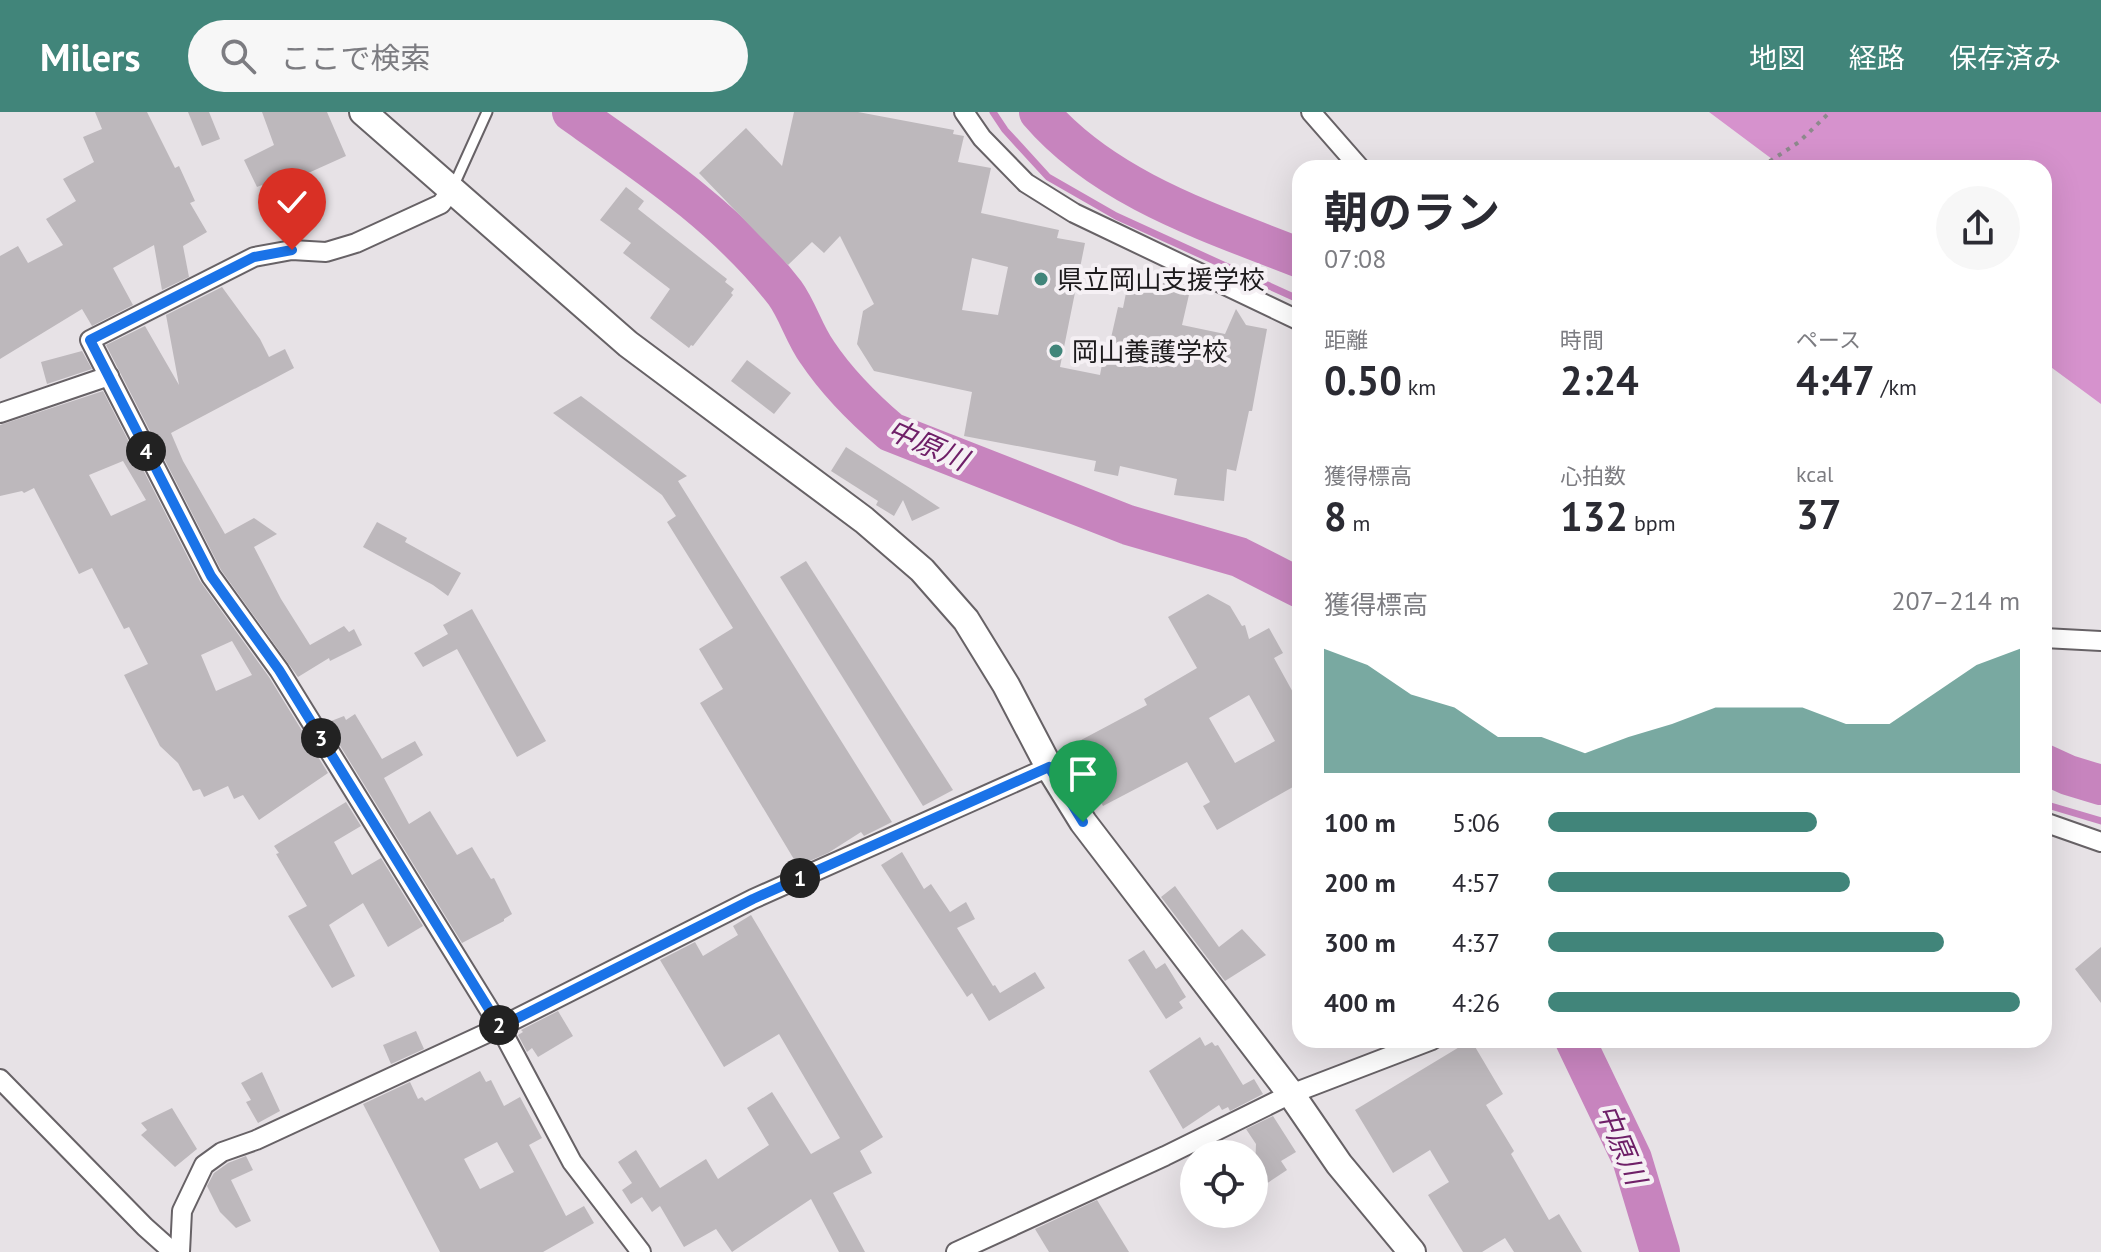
<!DOCTYPE html>
<html lang="ja">
<meta charset="utf-8">
<style>
:root{--surface:#fff;--page:#f7f7f7;--text:#2b2b33;--muted:#7c7c81;--accent:#41857a}
body{margin:0;font-family:"PT Sans","Noto Sans JP",sans-serif;background:var(--page);color:var(--text);height:100vh;display:flex;flex-direction:column;font-size:30px;white-space:nowrap}
*{box-sizing:border-box;margin:0}
p{font-size:26px;color:var(--muted)}
.icon{flex:none;width:44px;height:44px;fill:none;stroke:currentColor;stroke-width:2;stroke-linecap:round;stroke-linejoin:round}
.map{position:relative;flex:1;overflow:hidden}
.drawer{position:absolute;left:1292px;top:48px;width:760px;height:888px;display:flex;flex-direction:column;background:var(--surface);border-radius:24px;box-shadow:0 8px 32px #0002}
.drawer>*{flex:none}
.buttons{position:absolute;left:1180px;top:1028px;display:grid;gap:16px}
.buttons a{display:grid;place-items:center;width:88px;height:88px;border-radius:50%;background:var(--surface);box-shadow:0 8px 32px #0002;font-size:40px}
.pin{position:absolute;display:grid;place-items:center;width:68px;height:68px;color:#fff;margin:-82px -34px;border-radius:50% 50% 50% 0;rotate:-45deg;box-shadow:0 0 8px #0007}
.pin .icon{rotate:45deg}
.km{position:absolute;width:40px;height:40px;margin:-20px;border-radius:50%;background:#222;color:#fff;font-size:22px;line-height:40px;text-align:center}
.round{display:grid;place-items:center;flex:none;width:84px;height:84px;border-radius:42px;background:var(--page)}
.head{display:flex;align-items:center;justify-content:space-between;height:136px;padding:0 32px}
h1{font-size:44px;font-weight:700;line-height:60px}
.metrics{display:grid;grid-template-columns:repeat(3,1fr);gap:12px;height:136px;padding:8px 32px}
.metrics div{display:grid;align-content:center}
.metrics b{font-size:40px;font-weight:700}
.metrics small{font-size:22px;font-weight:400}
.metrics p{font-size:22px}
.chart{height:224px;padding:16px 32px}
.chart p{display:flex;justify-content:space-between}
.chart svg{width:100%;height:144px;margin-top:8px;fill:var(--accent);opacity:.7}
ul{padding:0 32px;list-style:none;font-size:26px}
li{display:grid;grid-template-columns:128px 96px 1fr;align-items:center;height:60px}
li i{height:20px;border-radius:10px;background:var(--accent)}
header{display:flex;align-items:center;gap:48px;box-sizing:border-box;height:112px;padding:0 40px;background:var(--accent);color:#fff}
header strong{font-size:38px}
nav{display:flex;gap:44px;margin-inline-start:auto;font-size:28px}
.search{width:560px;height:72px;background:var(--page);display:flex;align-items:center;gap:20px;box-sizing:border-box;padding:0 28px;border-radius:44px;color:var(--muted);font-size:30px}
.map>svg:first-child{display:block}
.forest{fill:#d692cd}
.lines{fill:none;stroke-linecap:round;stroke-linejoin:round}
.stream{stroke:#c784be;stroke-width:7}
.river{stroke:#c784be;stroke-width:40}
.building{fill:#bdb8bc;fill-rule:evenodd}
.lane-casing{stroke:#676266;stroke-width:13}
.street-casing{stroke:#676266;stroke-width:22}
.secondary-casing{stroke:#676266;stroke-width:30}
.path{stroke:#8d898c;stroke-width:4;stroke-dasharray:4 6;stroke-linecap:butt}
.lane{stroke:#fff;stroke-width:9}
.street{stroke:#fff;stroke-width:18}
.secondary{stroke:#fff;stroke-width:26}
.route-casing{stroke:#fff;stroke-width:16}
.route{stroke:#1a73e8;stroke-width:10}
.poi-dot{fill:#41857a;stroke:#f5f0f4;stroke-width:3}
.labels{text-anchor:middle;dominant-baseline:central;stroke-width:8;stroke-linejoin:round;paint-order:stroke}
.poi-label{font-size:26px;fill:#1d1b1d;stroke:#f5f0f4;text-anchor:start}
.water-label{font-size:28px;font-style:italic;fill:#6f2068;stroke:#f5f0f4}
</style>
<header>
<strong>Milers</strong>
<div class="search"><svg class="icon" aria-label="search" viewBox="0 0 24 24"><circle cx="10" cy="10" r="6"/><path d="M15 15l6 6"/></svg>ここで検索</div>
<nav><a>地図</a><a>経路</a><a>保存済み</a></nav>
</header>
<div class="map">
<svg width="2101" height="1140" viewBox="0 0 2101 1140">
<rect width="100%" height="100%" fill="#e7e2e6"/>
<!-- forest -->
<polygon class="forest" points="1709,0 2101,0 2101,292 2044,250 2044,56 1784,56"/>
<g class="lines">
<!-- stream -->
<g class="stream">
<polyline points="993,0 1005,18 1048,65 1116,104 1300,188"/>
<polyline points="2044,692 2101,709"/>
</g>
<!-- river -->
<g class="river">
<path d="M572,0c77,54 155,106 213,181 13,18 19,41 32,59 20,30 47,57 74,80l237,93 111,32 61,31"/>
<path d="M1039,0c66,77 170,110 261,146"/>
<polyline points="2044,652 2068,663 2101,673"/>
<polyline points="1575,928 1632,1047 1660,1140"/>
</g>
</g>
<!-- building -->
<g class="building">
<polygon points="95,0 147,0 175,56 179,54 195,89 190,91 207,120 183,134 189,165 162,178 154,133 113,156 133,193 92,214 82,197 0,247 0,144 18,134 28,151 63,133 46,107 76,89 63,67 94,50 83,25 102,17"/>
<polygon points="188,0 209,0 220,27 202,34"/>
<polygon points="262,0 327,0 346,44 266,80 262,73 257,75 244,48 274,33"/>
<path d="M794,0h64l96,18 -1,4 11,2 -6,26 33,6 -10,45 78,17 -2,8 28,5 -25,124 40,8 3,-16 3,1 12,-53 5,1 7,-35 61,13 -9,39 43,9 11,-25 10,16 21,4 -15,82h-3l-13,60 -9,-2 -3,32 -50,-6 3,-16 -57,-13 -2,10 -24,-5 2,-10 -132,-25 8,-44 -98,-21 -17,-27 6,-33 11,-7 -34,-68 -16,17 -12,-11 -24,23 -89,-92 47,-45 36,38zM972,146l36,9 -10,48 -36,-5z"/>
<polygon points="626,75 644,89 638,97 727,167 725,170 734,177 731,181 733,183 693,234 691,233 689,236 650,206 670,177 623,141 631,131 600,108"/>
<polygon points="222,175 260,227 269,245 285,237 294,256 171,321 183,349 225,422 254,406 277,422 254,435 281,487 310,533 344,514 349,520 354,517 362,533 330,549 329,546 298,565 221,458 106,233 145,214 179,273 166,203"/>
<polygon points="82,239 92,257 47,272 41,250"/>
<polygon points="747,248 791,281 774,302 731,269"/>
<path d="M103,279l97,190 69,96 59,96 -69,47 -16,-25 -9,4 -6,-13 -24,11 -4,-8 -7,2 -15,-28 -18,-17 -36,-71 24,-11 -19,-37 -5,2 -32,-61 -13,6 -45,-86 -10,5 -2,-2 -22,5v-71zM123,349l23,39 -35,16 -22,-41zM232,529l20,34 -36,16 -15,-36z"/>
<polygon points="581,284 687,364 678,369 892,710 864,724 861,720 828,741 798,754 700,591 723,577 699,537 733,516 667,410 676,404 662,383 553,301"/>
<polygon points="846,335 910,376 940,396 912,409 903,388 894,404 876,393 878,389 831,359"/>
<polygon points="377,410 407,426 405,430 461,461 448,484 433,473 363,435"/>
<polygon points="806,449 953,678 923,694 780,465"/>
<path d="M1208,482l22,12 12,20 3,-1 4,14 20,-11 14,25 -9,5 26,47v78l-83,47 -14,-24 7,-4 -23,-40 -84,44 -15,-27 -4,2 -18,-33 81,-43 -3,-6 53,-31 -29,-51zM1249,583l26,46 -40,22 -26,-45z"/>
<polygon points="472,497 546,629 517,645 457,537 423,555 414,541 448,522 443,513"/>
<polygon points="355,602 382,647 415,629 423,643 384,666 409,712 430,699 457,743 472,735 491,767 494,766 512,802 504,807 504,809 462,831 326,611 344,604 346,608"/>
<polygon points="346,690 361,714 334,730 352,763 381,746 423,814 388,835 363,791 329,813 355,864 332,876 288,804 307,794 276,742 279,741 274,734"/>
<polygon points="902,740 924,777 931,772 950,800 966,790 975,807 957,816 993,874 995,873 1000,881 1035,860 1045,876 989,909 972,881 967,885 881,753"/>
<polygon points="1175,774 1219,835 1242,817 1266,843 1225,869 1161,785"/>
<polygon points="751,803 883,1025 860,1039 872,1061 833,1081 865,1140 839,1140 811,1087 732,1140 716,1117 684,1135 660,1094 652,1100 642,1085 631,1092 622,1078 632,1071 618,1050 636,1038 660,1076 706,1047 718,1067 769,1033 747,996 772,980 811,1042 840,1026 779,922 724,955 660,848 695,830 703,844 738,823 733,814"/>
<polygon points="2101,835 2101,891 2075,857"/>
<polygon points="1144,838 1156,857 1165,851 1186,885 1179,890 1183,896 1166,907 1128,848"/>
<polygon points="558,899 573,924 538,945 532,936 527,940 518,923 523,920 521,918"/>
<polygon points="416,919 424,937 391,952 383,933"/>
<polygon points="1200,925 1205,934 1212,930 1215,934 1218,933 1243,973 1254,967 1263,982 1230,999 1228,995 1222,998 1219,993 1183,1017 1149,959"/>
<polygon points="1471,928 1503,982 1486,993 1514,1039 1511,1042 1549,1108 1559,1102 1582,1140 1514,1140 1505,1126 1482,1140 1463,1140 1428,1083 1449,1070 1430,1038 1393,1061 1355,998"/>
<path d="M480,959l6,11 5,-2 13,26 16,-9 22,41 -13,7 37,71 18,-10 10,17 -51,29h-103l-77,-148 47,-22 8,17 4,-2 3,4zM497,1030l17,30 -34,17 -16,-30z"/>
<polygon points="262,960 280,999 258,1011 246,990 251,988 241,971"/>
<polygon points="172,996 197,1037 175,1055 141,1023 147,1018 141,1011"/>
<polygon points="1273,1004 1296,1040 1281,1049 1287,1058 1254,1080 1256,1032 1246,1017"/>
<polygon points="246,1044 253,1058 231,1068 251,1109 236,1116 220,1100 207,1074 214,1061 228,1051"/>
<polygon points="1097,1088 1129,1140 1049,1140 1035,1117"/>
</g>
<g class="lines">
<!-- lane casing -->
<g class="lane-casing">
<polyline id="lane" points="454,73 487,0"/>
</g>
<!-- street casing -->
<g class="street-casing">
<g id="street">
<polyline points="964,0 982,26 1026,71 1074,101 1300,209"/>
<polyline points="1311,0 1360,56"/>
<polyline points="453,76 441,92 356,131 326,140 292,138 254,145 90,228 211,464 279,558 500,915 572,1050 641,1140"/>
<polyline points="0,301 109,264"/>
<polyline points="2044,526 2101,529"/>
<polyline points="2044,710 2101,730"/>
<polyline points="0,967 145,1115 173,1140"/>
<polyline points="180,1140 182,1099 204,1053 222,1040 256,1028 500,915 753,787 1049,655"/>
<polyline points="956,1140 1165,1044 1291,982 1432,928"/>
</g>
</g>
<!-- secondary casing -->
<g class="secondary-casing">
<polyline id="secondary" points="363,0 628,232 864,408 922,458 966,508 1006,573 1049,655 1083,710 1291,982 1339,1052 1412,1140"/>
</g>
<!-- path -->
<polyline class="path" points="1763,56 1764,53 1799,30 1830,0"/>
<!-- lane -->
<use href="#lane" class="lane"/>
<!-- street -->
<use href="#street" class="street"/>
<!-- secondary -->
<use href="#secondary" class="secondary"/>
</g>
<g class="lines">
<!-- route casing -->
<g class="route-casing">
<polyline id="route" points="292,138 254,145 90,228 211,464 279,558 500,915 753,787 1049,655 1083,710"/>
</g>
<!-- route -->
<use href="#route" class="route"/>
</g>
<!-- markers -->
<g class="poi-dot">
<circle cx="1041" cy="167" r="8"/>
<circle cx="1056" cy="239" r="8"/>
</g>
<g class="labels">
<!-- poi labels -->
<g class="poi-label">
<text x="1057" y="167">県立岡山支援学校</text>
<text x="1072" y="239">岡山養護学校</text>
</g>
<!-- water labels -->
<g class="water-label">
<text transform="translate(928 332) rotate(24)">中原川</text>
<text transform="translate(1622 1032) rotate(67)">中原川</text>
</g>
</g>
</svg>
<div class="buttons">
<a><svg class="icon" aria-label="locate" viewBox="0 0 24 24"><circle cx="12" cy="12" r="6"/><path d="M12 2v4M12 18v4M2 12h4M18 12h4"/></svg></a>
</div>
<div class="pin" style="left:1083px;top:710px;background:#1e9e55"><svg class="icon" aria-label="arrive" viewBox="0 0 24 24"><path d="M6 21V4h12l-3 4 3 4H6"/></svg></div>
<div class="pin" style="left:292px;top:138px;background:#d93025"><svg class="icon" aria-label="check" viewBox="0 0 24 24"><path d="M5 12l5 5 9-10"/></svg></div>
<b class="km" style="left:800px;top:766px">1</b>
<b class="km" style="left:499px;top:913px">2</b>
<b class="km" style="left:321px;top:626px">3</b>
<b class="km" style="left:146px;top:339px">4</b>
<section class="drawer">
<div class="head"><div><h1>朝のラン</h1><p>07:08</p></div><a class="round"><svg class="icon" aria-label="share" viewBox="0 0 24 24"><path d="M12 15V3M7 8l5-5 5 5M5 13v7h14v-7"/></svg></a></div>
<div class="metrics">
<div><p>距離</p><b>0.50<small> km</small></b></div>
<div><p>時間</p><b>2:24</b></div>
<div><p>ペース</p><b>4:47<small> /km</small></b></div>
</div>
<div class="metrics">
<div><p>獲得標高</p><b>8<small> m</small></b></div>
<div><p>心拍数</p><b>132<small> bpm</small></b></div>
<div><p>kcal</p><b>37</b></div>
</div>
<div class="chart"><p><span>獲得標高</span>207–214 m</p>
<svg viewBox="0 0 160 44" preserveAspectRatio="none"><path d="M0 44V6L10 11L20 20L30 24L40 33L50 33L60 38L70 33L80 29L90 24L100 24L110 24L120 29L130 29L140 20L150 11L160 6V44z"/></svg>
</div>
<ul>
<li><b>100 m</b>5:06<i style="width:57%"></i></li>
<li><b>200 m</b>4:57<i style="width:64%"></i></li>
<li><b>300 m</b>4:37<i style="width:84%"></i></li>
<li><b>400 m</b>4:26<i style="width:100%"></i></li>
</ul>
</section>
</div>
